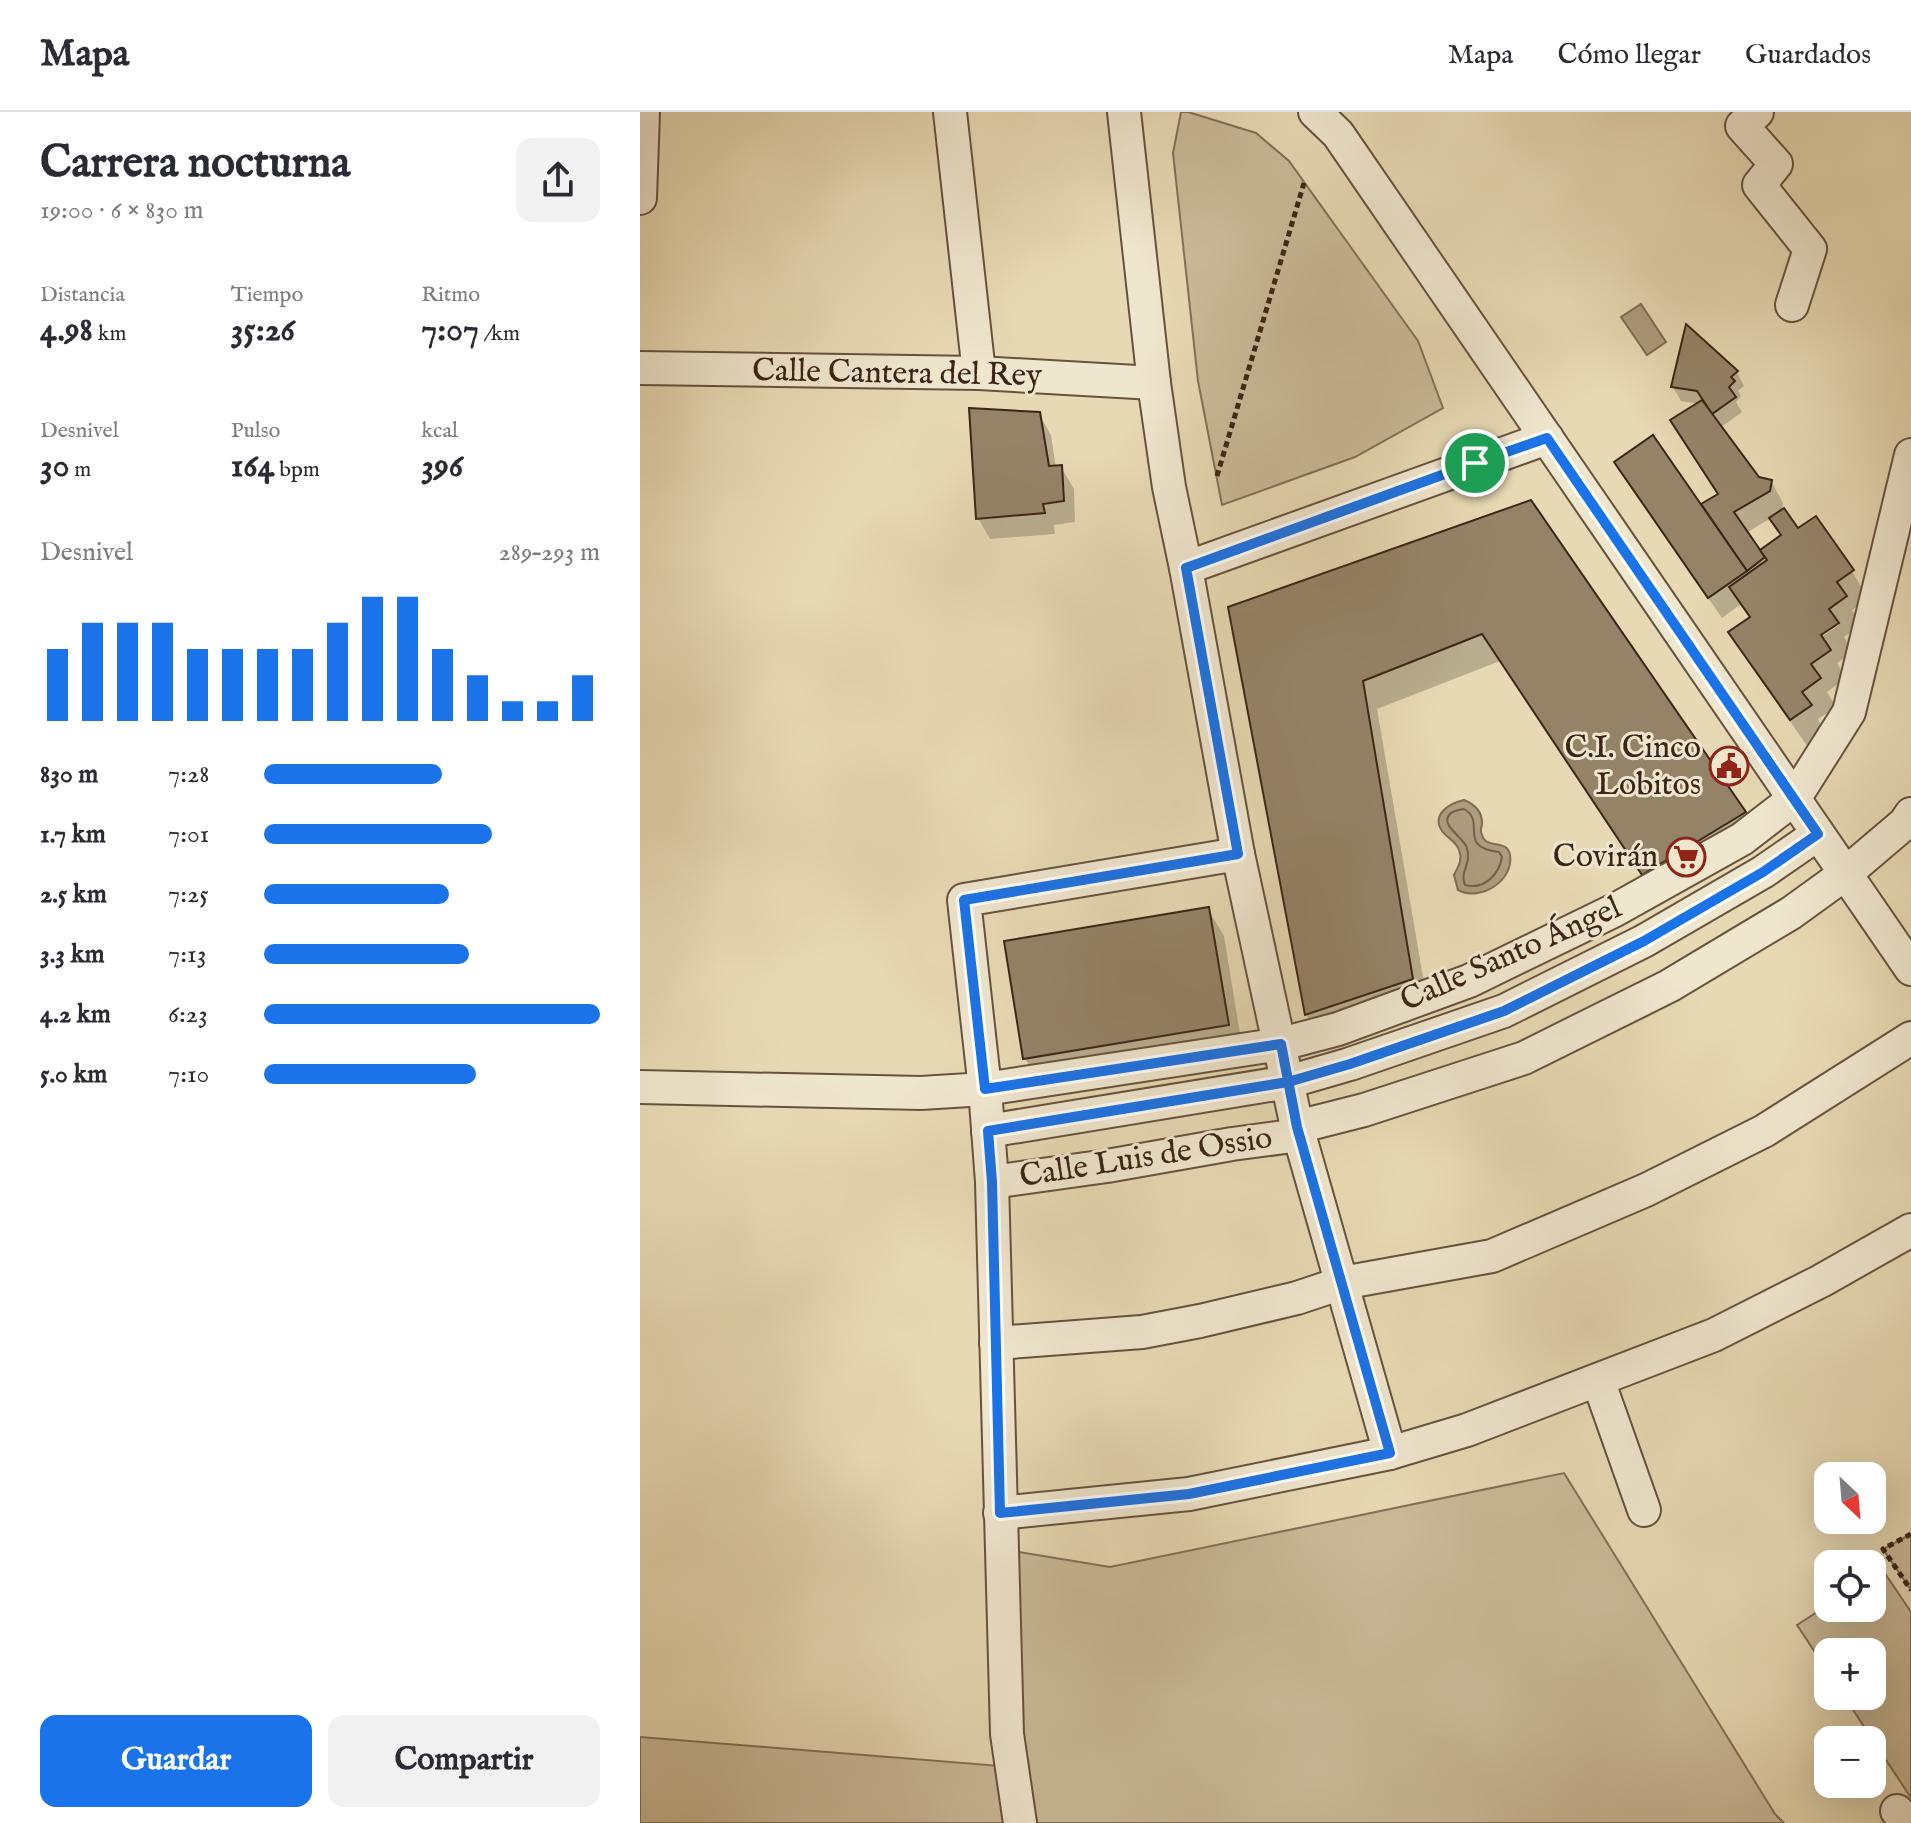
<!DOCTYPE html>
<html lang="es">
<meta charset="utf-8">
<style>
:root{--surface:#fff;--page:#f2f2f3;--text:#2b2b33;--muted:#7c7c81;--line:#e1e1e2;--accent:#1a73e8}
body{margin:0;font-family:"IM FELL English",serif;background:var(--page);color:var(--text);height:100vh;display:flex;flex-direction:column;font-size:30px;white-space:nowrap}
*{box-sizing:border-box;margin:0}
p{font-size:26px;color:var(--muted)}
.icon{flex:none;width:44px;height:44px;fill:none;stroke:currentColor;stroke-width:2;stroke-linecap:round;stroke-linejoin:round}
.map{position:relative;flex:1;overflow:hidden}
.panel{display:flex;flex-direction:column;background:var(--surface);width:640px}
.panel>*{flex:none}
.needle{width:52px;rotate:154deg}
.fabs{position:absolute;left:1174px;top:1350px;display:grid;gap:16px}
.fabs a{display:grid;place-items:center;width:72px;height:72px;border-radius:16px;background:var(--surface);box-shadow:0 8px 32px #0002;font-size:40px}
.pin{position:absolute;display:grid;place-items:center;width:68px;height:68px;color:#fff;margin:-34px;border:4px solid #fff;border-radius:50%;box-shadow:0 2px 8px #0007}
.round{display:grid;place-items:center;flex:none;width:84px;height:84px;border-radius:16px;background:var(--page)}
.summary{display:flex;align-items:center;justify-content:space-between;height:136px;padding:0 40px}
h1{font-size:44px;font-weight:700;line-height:60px}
.stats{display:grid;grid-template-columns:repeat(3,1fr);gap:12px;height:136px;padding:8px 40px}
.stats div{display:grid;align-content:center}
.stats b{font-size:34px;font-weight:700}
.stats small{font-size:22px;font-weight:400}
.stats p{font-size:22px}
.chart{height:224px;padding:16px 40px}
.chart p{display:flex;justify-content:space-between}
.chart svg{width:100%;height:144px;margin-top:8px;stroke:var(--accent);stroke-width:6}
.primary-button{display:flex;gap:16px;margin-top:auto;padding:16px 40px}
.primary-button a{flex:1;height:92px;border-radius:16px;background:var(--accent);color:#fff;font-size:32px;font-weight:700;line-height:92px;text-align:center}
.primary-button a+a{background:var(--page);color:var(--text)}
ul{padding:0 40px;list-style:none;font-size:26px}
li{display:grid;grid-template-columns:128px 96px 1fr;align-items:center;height:60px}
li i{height:20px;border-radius:10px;background:var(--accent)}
header{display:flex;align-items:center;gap:48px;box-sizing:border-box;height:112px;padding:0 40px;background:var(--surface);border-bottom:2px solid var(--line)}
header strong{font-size:38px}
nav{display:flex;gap:44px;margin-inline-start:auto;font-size:28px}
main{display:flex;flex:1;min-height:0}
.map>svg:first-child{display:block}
.green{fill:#caba98;stroke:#837058;stroke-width:2}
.water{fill:#ad9c7e;stroke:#806c55;stroke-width:2}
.shadow{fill:#0003;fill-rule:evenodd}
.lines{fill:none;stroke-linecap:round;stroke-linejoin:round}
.shore{stroke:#74604a;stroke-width:2}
.building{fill:#958368;stroke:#3c2517;stroke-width:2}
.minor-casing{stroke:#67523e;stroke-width:36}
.path{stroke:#3c2517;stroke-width:5;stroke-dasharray:6 4;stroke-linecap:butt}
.minor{stroke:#efe6ce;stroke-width:32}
.route-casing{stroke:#fff;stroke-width:16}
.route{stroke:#1a73e8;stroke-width:10}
.labels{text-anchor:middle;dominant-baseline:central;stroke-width:6;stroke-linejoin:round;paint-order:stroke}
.street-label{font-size:32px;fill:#3c2517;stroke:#efe6ce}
.poi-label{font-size:32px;fill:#3c2517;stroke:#efe6ce;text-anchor:end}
</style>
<header>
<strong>Mapa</strong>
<nav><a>Mapa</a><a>Cómo llegar</a><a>Guardados</a></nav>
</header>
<main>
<section class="panel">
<div class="summary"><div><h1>Carrera nocturna</h1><p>19:00 · 6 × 830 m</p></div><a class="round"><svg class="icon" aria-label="share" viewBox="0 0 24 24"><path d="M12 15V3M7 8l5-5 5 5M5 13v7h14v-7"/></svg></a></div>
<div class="stats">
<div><p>Distancia</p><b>4.98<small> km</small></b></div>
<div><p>Tiempo</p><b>35:26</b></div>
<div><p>Ritmo</p><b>7:07<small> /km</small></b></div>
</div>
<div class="stats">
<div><p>Desnivel</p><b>30<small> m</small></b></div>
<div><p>Pulso</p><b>164<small> bpm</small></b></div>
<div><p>kcal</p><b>396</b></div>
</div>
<div class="chart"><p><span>Desnivel</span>289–293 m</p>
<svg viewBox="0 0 160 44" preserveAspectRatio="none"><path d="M5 44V22M15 44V14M25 44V14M35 44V14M45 44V22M55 44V22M65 44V22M75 44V22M85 44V14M95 44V6M105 44V6M115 44V22M125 44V30M135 44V38M145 44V38M155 44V30"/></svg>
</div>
<ul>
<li><b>830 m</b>7:28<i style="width:53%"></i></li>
<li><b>1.7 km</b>7:01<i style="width:68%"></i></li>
<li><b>2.5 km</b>7:25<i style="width:55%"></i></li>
<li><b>3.3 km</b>7:13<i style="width:61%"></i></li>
<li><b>4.2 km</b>6:23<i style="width:100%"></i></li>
<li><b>5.0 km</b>7:10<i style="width:63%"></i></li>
</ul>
<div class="primary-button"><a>Guardar</a><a>Compartir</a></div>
</section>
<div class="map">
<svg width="1271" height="1711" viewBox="0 0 1271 1711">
<rect width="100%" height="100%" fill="#e7d9b3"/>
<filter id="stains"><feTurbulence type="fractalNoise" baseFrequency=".0025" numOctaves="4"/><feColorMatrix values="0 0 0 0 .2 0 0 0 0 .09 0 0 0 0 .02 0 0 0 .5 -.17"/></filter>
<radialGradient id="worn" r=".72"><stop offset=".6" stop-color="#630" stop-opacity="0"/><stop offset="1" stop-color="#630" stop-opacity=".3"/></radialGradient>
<!-- green -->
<g class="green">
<polygon points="541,0 548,0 616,21 649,49 778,229 803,296 715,345 582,393 558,269 533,41"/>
<polygon points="924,1361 1135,1702 1144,1711 0,1711 0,1625 372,1655 361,1437 470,1455"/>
<polygon points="1271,1422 1271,1478 1243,1437"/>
<polygon points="1242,1457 1271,1500 1271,1686 1204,1584 1232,1584 1232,1540 1188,1540 1188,1560 1157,1513 1188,1493 1188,1496 1232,1496 1232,1463"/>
</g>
<!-- water -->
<g class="water">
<polygon points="1001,192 1026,230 1007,243 981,205"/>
<path d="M824,688c10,4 18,11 18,23 0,8 -3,4 0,12 4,15 25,3 28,20 4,26 -30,47 -52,35l-4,-15c4,-8 9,-15 5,-25 -3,-9 -12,-12 -17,-19 -11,-17 8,-28 22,-31z"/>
</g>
<!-- shadow -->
<g class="shadow">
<path d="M1097,260l7,14 -6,5 3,5 -5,6 6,10 -22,16 37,51 14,2 12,22 -1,6 16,22 17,-13 37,53 16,28 -16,11 9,15 -17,12 9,15 -16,11 9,15 -19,14 9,15 -18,12 8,15 -18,13 -61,-87 -16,-27 19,-14 -9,-15 -19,14 -93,-134 71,23 20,-11 -20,-92 -19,-3 -8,-14zM1131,406l11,19 -23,15 -13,-19zM1199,508v5l-25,17 -2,-3z"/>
<polygon points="399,302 411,323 416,356 421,355 434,377 435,410 414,413 415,422 350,427 338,406"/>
<polygon points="891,390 1104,701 1120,728 1019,789 860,549 737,597 788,894 682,930 666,902 590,496"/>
<polygon points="568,797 584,824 603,940 401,974 385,946"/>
</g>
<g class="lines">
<!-- shore -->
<path class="shore" d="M824,697c23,13 -8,38 35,43l3,5c-3,18 -18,33 -37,28 -6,-13 7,-21 2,-37 -3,-10 -24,-21 -19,-31 2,-6 11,-7 16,-8z"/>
</g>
<!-- building -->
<g class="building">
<polygon points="1046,212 1098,259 1091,265 1095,269 1089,275 1096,285 1072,302 1057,279 1031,275"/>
<polygon points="1062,288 1119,365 1132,368 1130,379 1094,400 1125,445 1107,459 1061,392 1078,382 1030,308"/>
<polygon points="329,296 400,300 409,354 422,353 424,389 403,392 405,401 336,407"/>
<polygon points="1013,323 1107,459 1068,486 974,350"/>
<polygon points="891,388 1106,700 1002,763 842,522 723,569 773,867 665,903 588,495"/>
<polygon points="1144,396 1158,416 1176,404 1214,458 1197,470 1207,484 1189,497 1199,511 1181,523 1191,538 1171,552 1181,566 1162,580 1172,593 1150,608 1088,520 1110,505 1089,475 1127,448 1120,438 1141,423 1129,406"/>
<polygon points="569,795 589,913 383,947 364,829"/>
</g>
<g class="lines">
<!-- minor casing -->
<g class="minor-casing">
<g id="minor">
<polyline points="310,0 339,261"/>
<polyline points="484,0 514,271 529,375 546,456 598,742 657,1015 750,1341"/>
<path d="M675,0l23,22c193,277 380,558 573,835"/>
<polyline points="1117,0 1102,14 1136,52 1119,73 1170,137 1152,193"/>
<polyline points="0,86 3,0"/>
<polyline points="0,256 339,261 514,271"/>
<polyline points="546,456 907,326"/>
<polyline points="0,975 281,981 345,977 641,932 698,917 829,869 975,798 1102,727 1154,687 1209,600 1271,343"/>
<polyline points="657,1015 724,998 884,946 1029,874 1151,801 1205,762 1265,711 1271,702"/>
<polyline points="348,1019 648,970 710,952 864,899 1004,829 1123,760 1178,722"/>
<polyline points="352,1070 467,1054 592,1032 660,1023"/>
<polyline points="356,1231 502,1220 560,1209 657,1186 702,1171 852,1144 1006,1078 1124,1019 1271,926"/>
<polyline points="958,1268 1004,1398"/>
<polyline points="360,1401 549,1382 750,1341 827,1318 1074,1223 1181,1169 1271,1118"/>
<polyline points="1257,1699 1268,1711"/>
<polyline points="380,1711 367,1622 352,1070 345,977 324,788 598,742"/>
</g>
</g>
<!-- path -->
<g class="path">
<polyline points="577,364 664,71"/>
<polyline points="1271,1422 1243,1437 1271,1478"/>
</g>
<!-- minor -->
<use href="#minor" class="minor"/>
</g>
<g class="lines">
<!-- route casing -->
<g class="route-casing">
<polyline id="route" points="835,351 546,456 598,742 324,788 345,977 641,932 657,1015 750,1341 549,1382 360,1401 352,1070 348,1019 648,970 710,952 864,899 1004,829 1123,760 1178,722 907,326 835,351"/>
</g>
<!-- route -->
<use href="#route" class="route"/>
</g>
<!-- icons -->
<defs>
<g id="civic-ring" transform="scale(2)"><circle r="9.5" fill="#efe6ce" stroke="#8f2418" stroke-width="1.5"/><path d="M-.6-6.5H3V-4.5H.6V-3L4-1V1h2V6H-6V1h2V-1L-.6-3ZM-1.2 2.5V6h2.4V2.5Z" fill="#8f2418"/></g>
<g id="supermarket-ring" transform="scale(2)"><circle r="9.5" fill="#efe6ce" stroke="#8f2418" stroke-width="1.5"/><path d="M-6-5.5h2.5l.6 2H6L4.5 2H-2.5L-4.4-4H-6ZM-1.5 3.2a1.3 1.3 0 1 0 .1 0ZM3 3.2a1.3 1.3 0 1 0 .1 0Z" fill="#8f2418"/></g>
</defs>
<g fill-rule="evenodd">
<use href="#civic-ring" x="1089" y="654"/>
<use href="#supermarket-ring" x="1046" y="745"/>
</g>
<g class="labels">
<!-- street labels -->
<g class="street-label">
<text transform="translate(257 262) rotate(1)">Calle Cantera del Rey</text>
<text transform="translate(871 843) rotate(-24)">Calle Santo Ángel</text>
<text transform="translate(506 1046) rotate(-9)">Calle Luis de Ossio</text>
</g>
<!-- poi labels -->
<g class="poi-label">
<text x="1061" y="636">C.I. Cinco<tspan x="1061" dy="37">Lobitos</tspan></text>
<text x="1018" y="745">Covirán</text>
</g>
</g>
<rect width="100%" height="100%" filter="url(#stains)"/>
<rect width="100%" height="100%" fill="url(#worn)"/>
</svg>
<div class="fabs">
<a><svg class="needle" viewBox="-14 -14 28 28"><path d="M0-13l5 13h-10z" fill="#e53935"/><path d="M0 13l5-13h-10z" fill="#7c7c81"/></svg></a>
<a><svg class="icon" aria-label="locate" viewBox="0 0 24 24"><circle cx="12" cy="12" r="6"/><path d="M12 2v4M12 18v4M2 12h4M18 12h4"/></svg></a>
<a>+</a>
<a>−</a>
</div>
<div class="pin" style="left:835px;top:351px;background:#1e9e55"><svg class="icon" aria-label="arrive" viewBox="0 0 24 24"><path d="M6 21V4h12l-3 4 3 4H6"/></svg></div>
</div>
</main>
